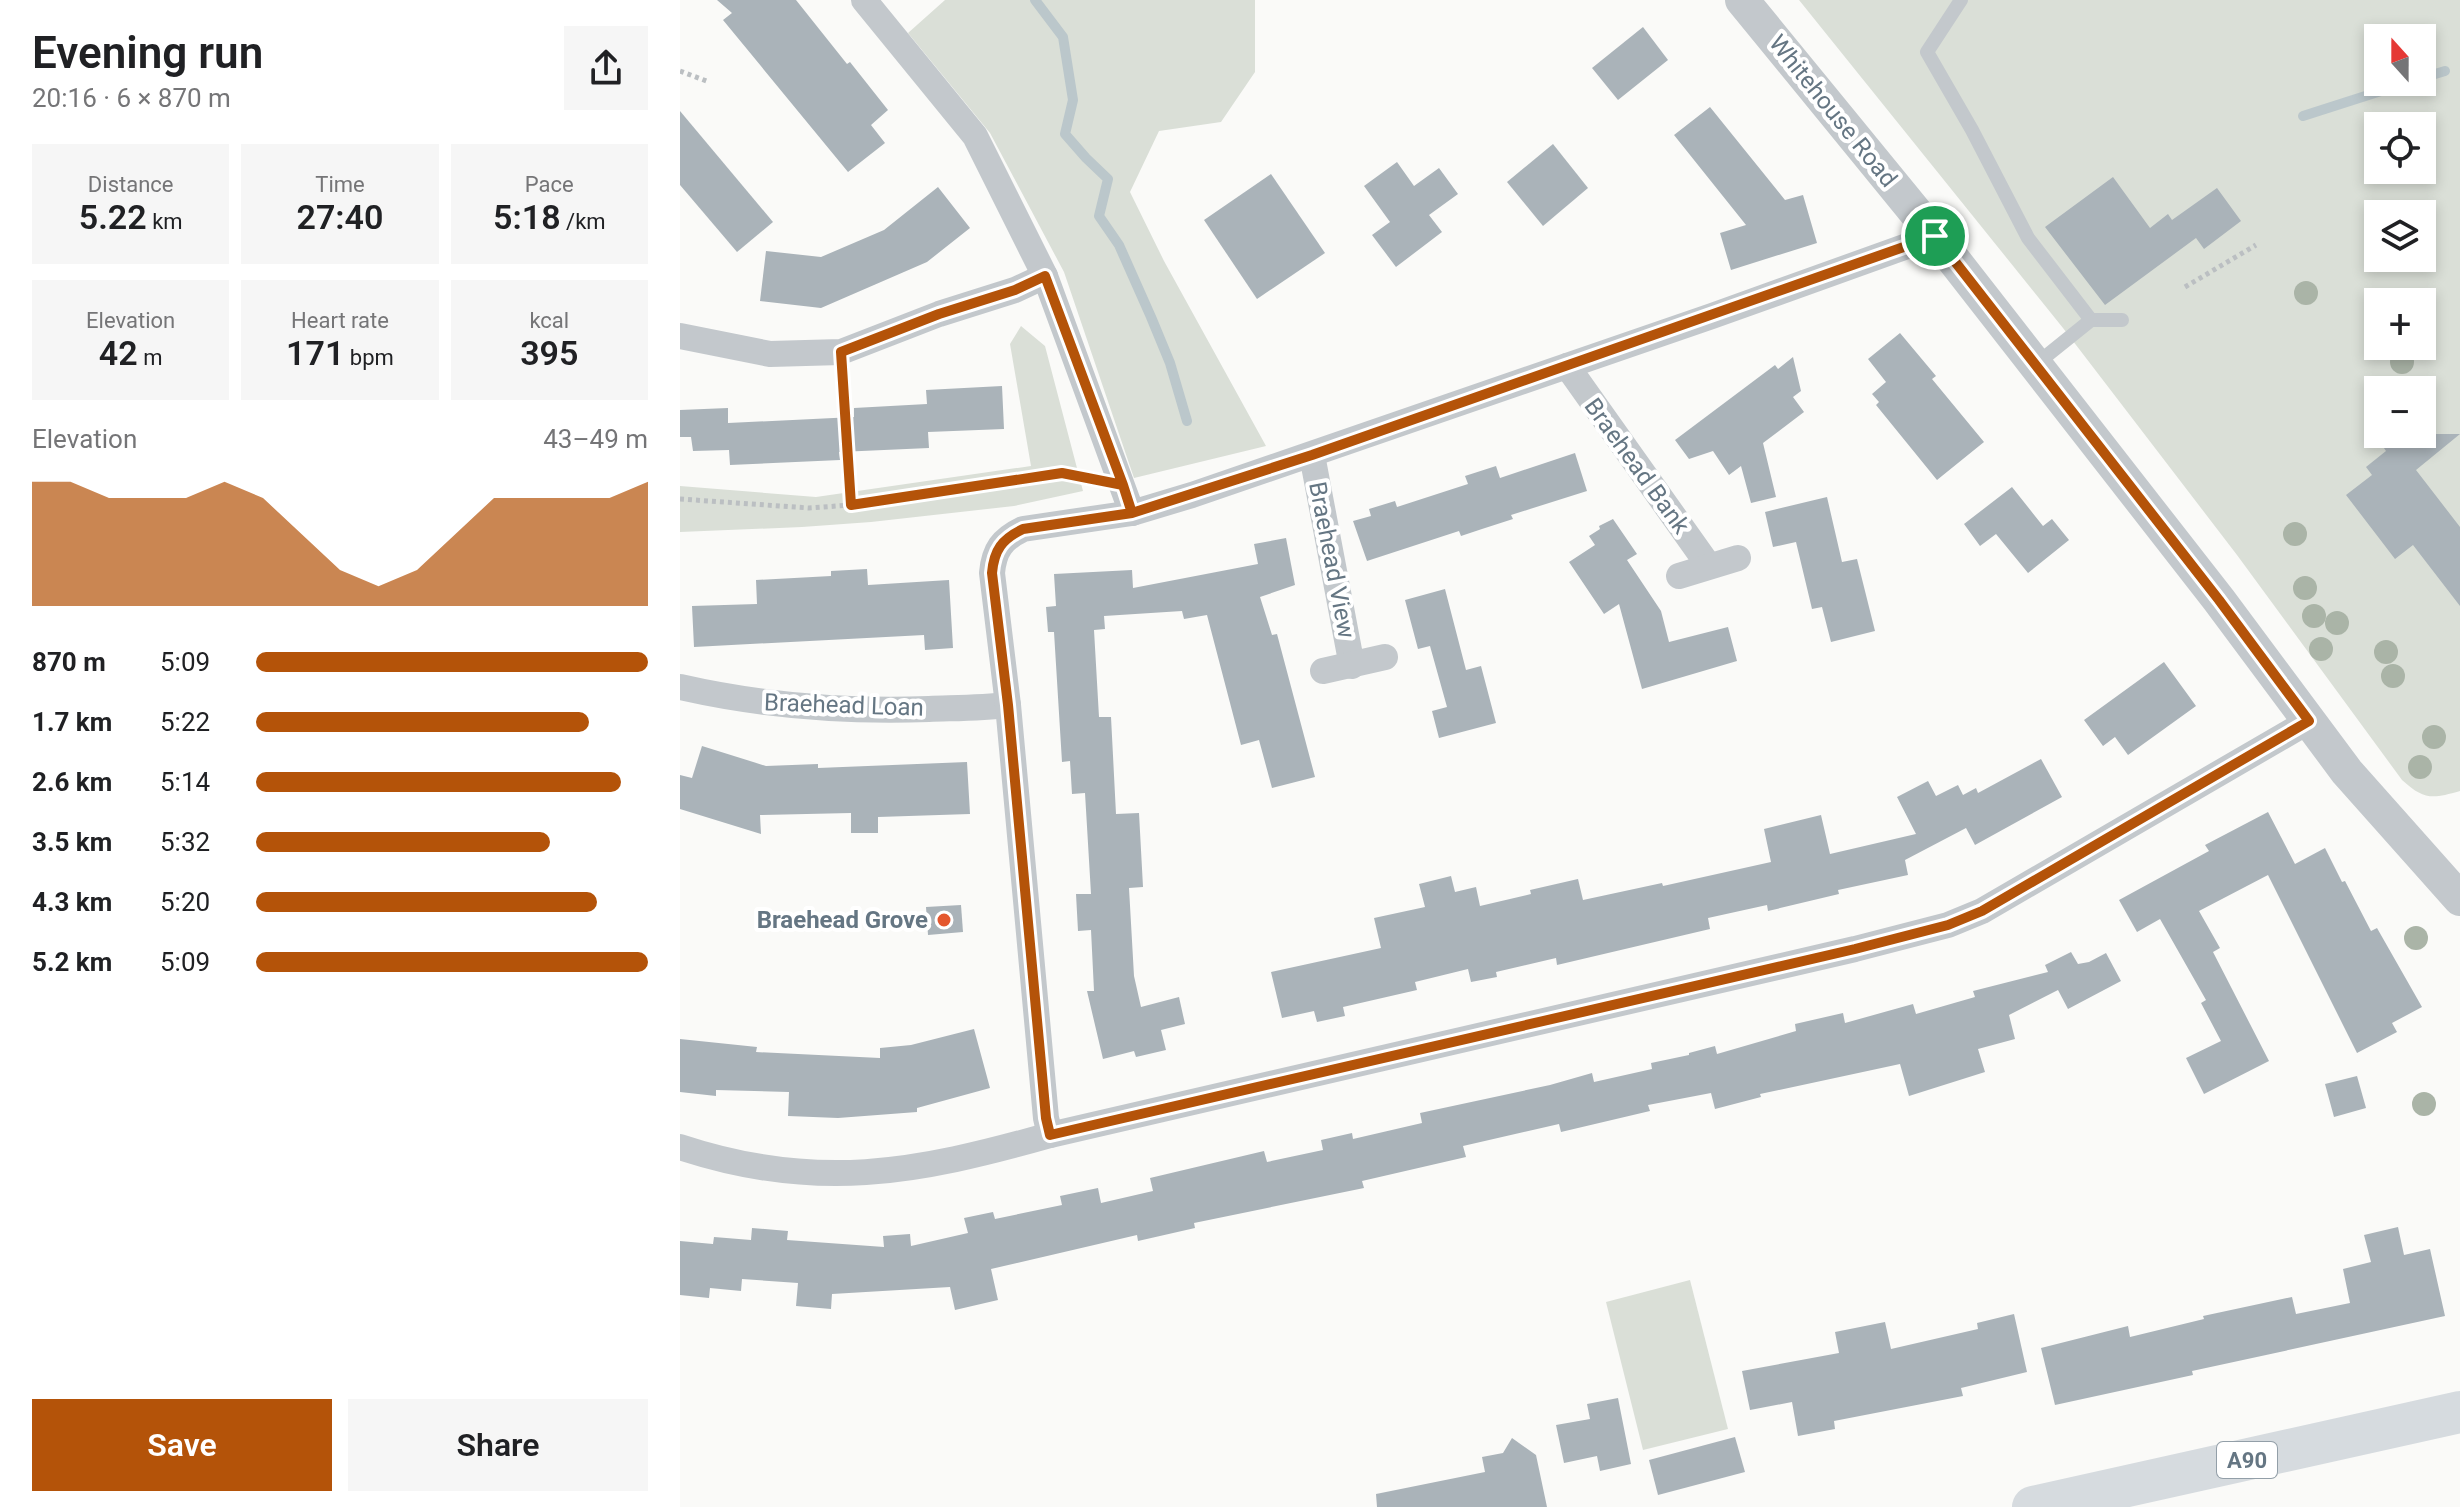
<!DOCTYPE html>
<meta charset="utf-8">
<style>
:root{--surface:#fff;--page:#f6f6f6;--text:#202124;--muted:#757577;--accent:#b45309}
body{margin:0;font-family:Roboto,sans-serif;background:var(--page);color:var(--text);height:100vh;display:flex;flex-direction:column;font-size:30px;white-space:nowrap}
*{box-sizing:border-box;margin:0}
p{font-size:26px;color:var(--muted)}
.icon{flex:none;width:44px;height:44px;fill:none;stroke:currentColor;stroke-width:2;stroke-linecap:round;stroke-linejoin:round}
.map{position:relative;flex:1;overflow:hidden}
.panel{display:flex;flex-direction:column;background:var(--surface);width:680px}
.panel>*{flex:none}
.needle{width:52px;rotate:339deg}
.tools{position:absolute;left:1684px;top:24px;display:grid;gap:16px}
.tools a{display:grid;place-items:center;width:72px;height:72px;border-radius:0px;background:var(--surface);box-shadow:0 4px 12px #0003;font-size:40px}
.pin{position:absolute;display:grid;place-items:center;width:68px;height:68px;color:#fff;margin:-34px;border:4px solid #fff;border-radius:50%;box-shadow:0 2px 8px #0007}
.round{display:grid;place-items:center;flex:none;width:84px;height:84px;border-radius:0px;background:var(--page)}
.headline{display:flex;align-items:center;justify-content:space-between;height:136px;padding:0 32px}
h1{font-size:44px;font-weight:600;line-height:60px}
.stats{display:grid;grid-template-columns:repeat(3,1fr);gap:12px;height:136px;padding:8px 32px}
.stats div{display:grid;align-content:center;border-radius:0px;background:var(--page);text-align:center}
.stats b{font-size:34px;font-weight:600}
.stats small{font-size:22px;font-weight:400}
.stats p{font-size:22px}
.chart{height:224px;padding:16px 32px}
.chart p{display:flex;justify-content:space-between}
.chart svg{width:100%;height:144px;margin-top:8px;fill:var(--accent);opacity:.7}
.primary-button{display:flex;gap:16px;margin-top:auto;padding:16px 32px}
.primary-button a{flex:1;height:92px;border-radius:0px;background:var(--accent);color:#fff;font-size:32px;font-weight:600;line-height:92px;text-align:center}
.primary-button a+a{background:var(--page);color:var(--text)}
ul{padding:0 32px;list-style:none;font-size:26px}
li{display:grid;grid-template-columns:128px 96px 1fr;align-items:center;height:60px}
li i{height:20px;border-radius:10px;background:var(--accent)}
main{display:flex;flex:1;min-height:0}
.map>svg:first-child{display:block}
.green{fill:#dadfd7;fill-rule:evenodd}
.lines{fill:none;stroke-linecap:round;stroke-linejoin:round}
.stream{stroke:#bbc7cb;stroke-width:10}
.building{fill:#aab3b9}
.path{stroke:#bbbfc2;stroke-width:5;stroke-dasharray:4 4;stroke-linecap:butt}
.service{stroke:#c3c8cc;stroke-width:14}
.minor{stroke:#c3c8cc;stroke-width:26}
.tertiary{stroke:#c3c8cc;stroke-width:34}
.primary{stroke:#d6dbdf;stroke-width:42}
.tree{fill:#aab4a7}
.route-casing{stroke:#fff;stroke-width:16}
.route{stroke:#b45309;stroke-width:10}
.poi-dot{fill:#e4572e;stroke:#fff;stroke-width:3}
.labels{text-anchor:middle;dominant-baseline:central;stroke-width:8;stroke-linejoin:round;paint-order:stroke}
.shield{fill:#fff;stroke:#939fa8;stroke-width:2}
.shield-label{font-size:22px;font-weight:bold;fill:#657683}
.street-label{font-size:24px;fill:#657683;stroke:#fff}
.poi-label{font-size:24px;font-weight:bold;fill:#657683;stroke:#fff;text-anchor:end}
</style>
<main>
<section class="panel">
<div class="headline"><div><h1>Evening run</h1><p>20:16 · 6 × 870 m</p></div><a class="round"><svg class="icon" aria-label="share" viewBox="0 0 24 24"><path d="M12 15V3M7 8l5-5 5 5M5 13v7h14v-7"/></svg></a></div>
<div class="stats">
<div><p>Distance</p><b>5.22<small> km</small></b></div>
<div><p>Time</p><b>27:40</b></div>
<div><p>Pace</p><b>5:18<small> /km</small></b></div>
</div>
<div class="stats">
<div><p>Elevation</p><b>42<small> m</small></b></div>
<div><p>Heart rate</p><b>171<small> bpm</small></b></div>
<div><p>kcal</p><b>395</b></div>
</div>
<div class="chart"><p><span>Elevation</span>43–49 m</p>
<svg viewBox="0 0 160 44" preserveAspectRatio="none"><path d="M0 44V6L10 6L20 11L30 11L40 11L50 6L60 11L70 22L80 33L90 38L100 33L110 22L120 11L130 11L140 11L150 11L160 6V44z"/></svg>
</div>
<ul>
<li><b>870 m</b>5:09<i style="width:100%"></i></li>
<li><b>1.7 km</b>5:22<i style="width:85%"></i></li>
<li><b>2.6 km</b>5:14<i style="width:93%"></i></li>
<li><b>3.5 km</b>5:32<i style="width:75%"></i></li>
<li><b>4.3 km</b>5:20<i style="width:87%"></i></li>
<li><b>5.2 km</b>5:09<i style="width:100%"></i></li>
</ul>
<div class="primary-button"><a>Save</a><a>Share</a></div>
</section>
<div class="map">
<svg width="1780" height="1507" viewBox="0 0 1780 1507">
<rect width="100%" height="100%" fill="#fafaf8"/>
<!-- green -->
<g class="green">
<polygon points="265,0 575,0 575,72 541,122 479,131 450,192 484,261 586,446 454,478 384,272 310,133 228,33"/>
<path d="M1119,0h661v791c-28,8 -36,9 -58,-11l-165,-225 -174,-227zM1698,38h44v44h-44zM1698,126h44v44h-44zM1698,214h44v44h-44zM1698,302h44v44h-44zM1698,390h44v44h-44z"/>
<polygon points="341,326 365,346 403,491 334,506 191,522 122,527 0,532 0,486 136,497 351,466 330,344"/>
<polygon points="1010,1280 1048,1429 963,1450 926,1302"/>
</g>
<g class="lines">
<!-- stream -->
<g class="stream">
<polyline points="355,0 383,37 393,100 385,134 406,158 428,179 419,216 439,245 471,317 490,363 507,421"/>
<polyline points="1742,78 1765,71"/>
<polyline points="1623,116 1729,82"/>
</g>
</g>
<!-- building -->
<g class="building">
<polygon points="37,0 116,0 167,64 170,62 208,110 191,125 205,143 168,172 43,20 52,13"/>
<polygon points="963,27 988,60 938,100 912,68"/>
<polygon points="1030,107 1105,200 1123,195 1137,243 1051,270 1040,233 1066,225 994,135"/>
<polygon points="0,111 93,222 57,252 0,185"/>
<polygon points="873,144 908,188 863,226 827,182"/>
<polygon points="717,162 734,186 759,168 778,194 749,215 762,232 716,267 692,235 710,222 684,186"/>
<polygon points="591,174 645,253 577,299 524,220"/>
<polygon points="1433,177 1470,228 1488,214 1492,220 1537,188 1561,221 1524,249 1516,238 1425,305 1365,227"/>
<polygon points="258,187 290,228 247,262 141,308 80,301 86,251 141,257 204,230"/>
<polygon points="1220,333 1256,376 1252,379 1304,442 1257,480 1196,405 1199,402 1192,394 1206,382 1188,359"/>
<polygon points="1113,357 1121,391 1113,397 1124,412 1083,443 1096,497 1071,503 1061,466 1049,475 1033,451 1009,459 995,440 1095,365 1098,369"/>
<polygon points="322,386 324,429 248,432 249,448 159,452 160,460 50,465 49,450 13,451 11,437 0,437 0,410 48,408 48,423 174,417 174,408 247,404 246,390"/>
<polygon points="1716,434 1780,434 1736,470 1780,527 1780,606 1733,545 1715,559 1666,495 1692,475 1686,467 1706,451 1702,445"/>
<polygon points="895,453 907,491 831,515 833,519 802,529 781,536 779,531 687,561 673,521 691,516 689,509 715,501 717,507 788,484 785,476 816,466 820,478"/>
<polygon points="1332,487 1363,526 1372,519 1389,540 1348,573 1316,534 1300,546 1284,524"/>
<polygon points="1147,497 1162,562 1177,559 1195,631 1151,642 1142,607 1132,609 1116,542 1093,547 1085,512"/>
<polygon points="933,519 957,554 947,560 981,611 989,642 1048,627 1057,661 962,689 939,604 924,614 889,562 915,545 909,536 920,529 919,526"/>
<polygon points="606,538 615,585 580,597 592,635 597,634 635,777 592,788 579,740 561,745 527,615 504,619 502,611 424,616 425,629 414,630 419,717 431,717 436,814 459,813 463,887 449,888 454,976 461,1007 499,997 505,1024 481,1030 486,1050 456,1057 454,1051 423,1059 407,991 414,991 411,930 398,931 396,894 411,894 405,793 392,794 390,761 382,762 374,632 368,632 366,607 376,606 374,574 452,570 453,588 578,564 574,544"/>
<polygon points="187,569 188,585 269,580 273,648 245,650 244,635 14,647 12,606 77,604 76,580 151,576 151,571"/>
<polygon points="765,589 786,670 801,666 816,723 759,738 752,711 767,707 750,646 738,649 725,600"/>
<polygon points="1484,662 1516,706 1448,755 1435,737 1423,746 1404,720"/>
<polygon points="22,746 86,766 138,764 138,768 287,762 290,814 198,817 198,833 171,833 171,813 80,815 81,834 0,809 0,775 12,778"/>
<polygon points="1361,759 1382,797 1295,845 1286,828 1225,860 1228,875 1158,890 1159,894 1088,911 1087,905 1028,918 1030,929 877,965 876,958 816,972 817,977 791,982 788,969 735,982 737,990 663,1007 665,1016 637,1022 634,1011 602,1018 591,972 701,948 694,918 745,907 739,884 771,876 775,892 796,887 800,906 851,894 850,890 898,879 903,900 982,883 983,886 1091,862 1084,829 1141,815 1150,854 1236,834 1217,797 1248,781 1256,796 1278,785 1283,795 1296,788 1298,793"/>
<polygon points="1588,812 1615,864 1645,848 1662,882 1665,881 1691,931 1697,928 1742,1007 1712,1023 1717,1032 1677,1053 1588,875 1519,911 1540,948 1533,952 1589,1061 1524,1094 1506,1058 1541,1041 1521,1003 1526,1000 1480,919 1457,932 1439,900 1529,851 1525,845"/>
<polygon points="281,905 283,932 248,935 246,907"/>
<polygon points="1391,952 1398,964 1409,962 1426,953 1441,981 1388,1009 1378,990 1329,1015 1335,1039 1298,1049 1305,1072 1229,1096 1220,1064 1080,1094 1081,1097 1035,1109 1031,1093 968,1105 970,1111 881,1132 879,1124 783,1146 786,1157 682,1181 684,1188 514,1223 515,1228 458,1241 457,1235 311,1269 318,1300 275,1310 270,1287 152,1294 151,1309 116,1306 118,1283 62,1279 61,1291 30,1288 29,1298 0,1295 0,1241 33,1244 34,1237 71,1240 72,1228 108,1231 107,1240 204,1247 203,1236 230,1234 231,1246 288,1233 284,1218 313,1212 315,1219 382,1205 380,1196 418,1188 421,1203 473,1191 470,1178 584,1151 587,1162 643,1150 641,1140 672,1133 673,1139 742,1123 740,1113 870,1085 912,1073 914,1082 972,1069 971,1063 1009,1055 1009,1053 1035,1046 1037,1054 1116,1031 1115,1024 1163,1013 1165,1023 1233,1004 1236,1014 1295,997 1293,991 1368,972 1365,965"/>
<polygon points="294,1029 310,1088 237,1108 237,1112 158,1118 108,1116 109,1092 36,1090 36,1096 0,1092 0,1039 77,1047 76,1052 200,1058 200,1048 231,1045"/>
<polygon points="1677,1076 1686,1108 1654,1117 1645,1084"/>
<polygon points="1718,1227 1724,1255 1750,1249 1765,1316 1512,1371 1513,1375 1375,1405 1361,1348 1448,1326 1450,1337 1524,1319 1523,1316 1612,1297 1616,1314 1670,1303 1663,1269 1691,1262 1684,1235"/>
<polygon points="1334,1314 1347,1372 1281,1388 1283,1396 1154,1421 1155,1429 1118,1436 1112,1402 1070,1410 1062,1371 1159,1353 1155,1332 1205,1322 1211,1349 1298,1329 1297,1323"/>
<polygon points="938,1398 951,1464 920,1471 917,1456 884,1463 876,1425 910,1419 907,1404"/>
<polygon points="1055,1437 1065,1472 978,1495 969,1460"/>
<polygon points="832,1438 856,1455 867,1507 697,1507 696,1494 805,1472 802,1457 823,1453"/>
</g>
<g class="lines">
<!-- path -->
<g class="path">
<polyline points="0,71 29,82"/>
<polyline points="1505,287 1576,245"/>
<polyline points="163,378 171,505"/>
<polyline points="0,499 129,508 171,505 382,473 407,478"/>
</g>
<!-- service -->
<g class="service">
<polyline points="1281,0 1247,52 1292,130 1348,238 1411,320 1442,320"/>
<polyline points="1355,365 1411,320"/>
</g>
<!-- minor -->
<g class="minor">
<polyline points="184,0 295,136 365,276 452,513"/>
<polyline points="0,336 90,354 161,352 259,314 335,290 365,276"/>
<polyline points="887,366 1029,566"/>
<polyline points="632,455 672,666"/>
<polyline points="999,576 1058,558"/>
<polyline points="643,671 705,657"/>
<path d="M0,687c83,19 164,25 249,22 26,-1 53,-1 79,-4"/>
<path d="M370,1135l-4,-17 -38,-413 -16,-132c2,-23 10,-34 31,-44l109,-16 60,-18 520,-179 223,-80"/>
<path d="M0,1147c136,45 236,26 370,-12l805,-186 93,-24 34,-14 327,-190"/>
</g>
<!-- tertiary -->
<polyline class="tertiary" points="1062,0 1255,236 1539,600 1667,772 1780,899"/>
<!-- primary -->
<polyline class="primary" points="1353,1507 1780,1412"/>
</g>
<!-- trees -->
<g class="tree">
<circle cx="1626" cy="293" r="12"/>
<circle cx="1722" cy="362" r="12"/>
<circle cx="1615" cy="534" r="12"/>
<circle cx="1625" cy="588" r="12"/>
<circle cx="1634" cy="616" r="12"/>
<circle cx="1657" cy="623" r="12"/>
<circle cx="1641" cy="649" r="12"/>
<circle cx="1706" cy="652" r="12"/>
<circle cx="1713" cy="676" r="12"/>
<circle cx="1754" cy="737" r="12"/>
<circle cx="1740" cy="767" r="12"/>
<circle cx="1736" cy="938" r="12"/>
<circle cx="1744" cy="1104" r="12"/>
</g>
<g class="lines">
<!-- route casing -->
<g class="route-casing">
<path id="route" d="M1255,236l-623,219 -180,58 -9,-28 -61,-12 -211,32 -10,-153 98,-38 76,-24 30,-14 78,209 9,28 -109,16c-21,10 -29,21 -31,44l16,132 38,413 4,17 805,-186 93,-24 34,-14 327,-190 -90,-121 -284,-364"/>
</g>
<!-- route -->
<use href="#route" class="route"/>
</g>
<!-- markers -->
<circle class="poi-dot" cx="264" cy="920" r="8"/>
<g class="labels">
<!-- shield labels -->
<rect class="shield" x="1537" y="1442" width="60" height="36" rx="6"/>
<g class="shield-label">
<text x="1567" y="1460">A90</text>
</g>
<!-- street labels -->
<g class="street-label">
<text transform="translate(1153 111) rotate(51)">Whitehouse Road</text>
<text transform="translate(957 466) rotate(54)">Braehead Bank</text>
<text transform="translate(652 560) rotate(79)">Braehead View</text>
<text transform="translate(164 705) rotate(2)">Braehead Loan</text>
</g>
<!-- poi labels -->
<g class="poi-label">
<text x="248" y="920">Braehead Grove</text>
</g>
</g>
</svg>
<div class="tools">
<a><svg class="needle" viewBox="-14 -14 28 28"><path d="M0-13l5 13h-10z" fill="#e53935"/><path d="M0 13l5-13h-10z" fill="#757577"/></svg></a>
<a><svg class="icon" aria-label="locate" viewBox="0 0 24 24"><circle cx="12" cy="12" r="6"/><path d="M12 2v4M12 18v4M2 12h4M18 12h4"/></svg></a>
<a><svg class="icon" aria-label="layers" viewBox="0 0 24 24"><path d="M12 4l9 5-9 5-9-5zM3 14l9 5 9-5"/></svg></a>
<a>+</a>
<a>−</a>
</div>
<div class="pin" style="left:1255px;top:236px;background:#1e9e55"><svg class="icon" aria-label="arrive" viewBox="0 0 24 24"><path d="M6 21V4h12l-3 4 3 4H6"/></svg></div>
</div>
</main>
